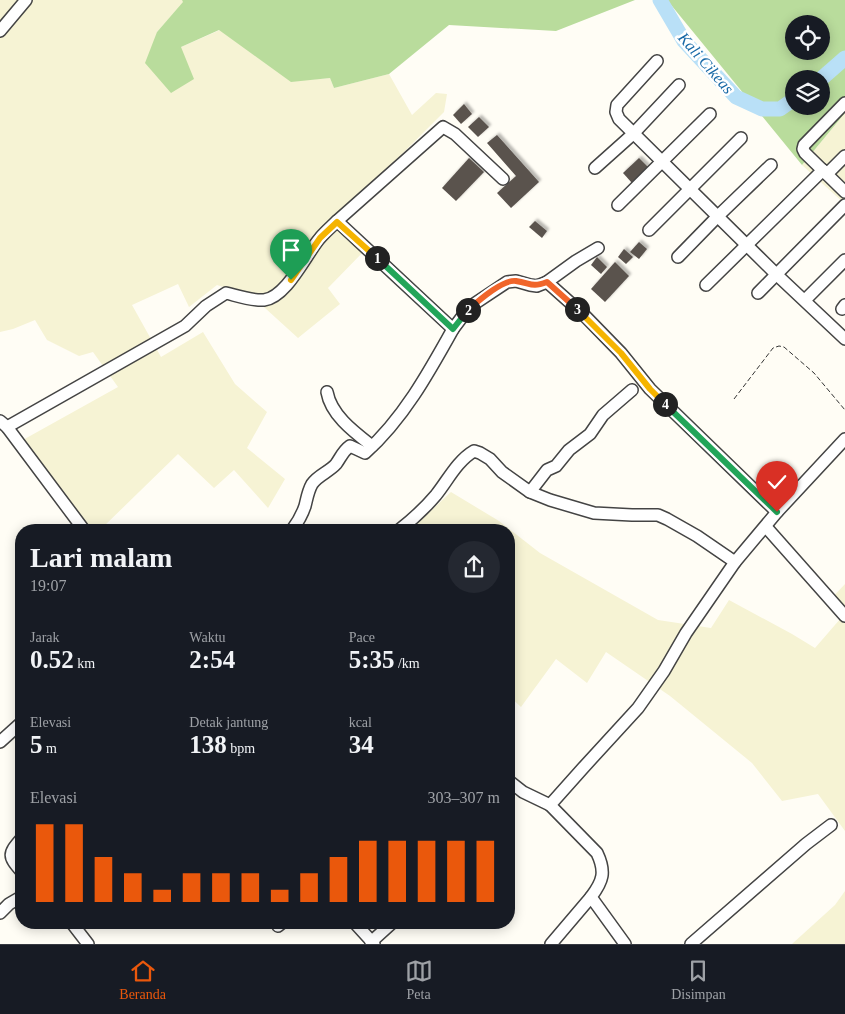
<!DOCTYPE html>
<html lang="id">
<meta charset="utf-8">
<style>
:root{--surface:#171b24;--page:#242831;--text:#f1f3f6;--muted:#9ea1a6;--line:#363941;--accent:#ea580c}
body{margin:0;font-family:"Times New Roman",serif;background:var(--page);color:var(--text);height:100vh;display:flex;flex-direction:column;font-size:19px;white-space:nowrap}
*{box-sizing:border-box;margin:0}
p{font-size:16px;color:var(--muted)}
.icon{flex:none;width:28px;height:28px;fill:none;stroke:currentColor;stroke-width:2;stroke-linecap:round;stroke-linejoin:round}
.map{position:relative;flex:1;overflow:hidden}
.details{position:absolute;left:15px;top:524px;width:500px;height:405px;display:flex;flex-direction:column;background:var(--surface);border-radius:20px;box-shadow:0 2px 12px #0003}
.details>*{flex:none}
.tools{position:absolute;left:785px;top:15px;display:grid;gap:10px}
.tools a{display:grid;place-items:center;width:45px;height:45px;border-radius:50%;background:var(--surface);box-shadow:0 2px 12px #0003;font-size:25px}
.pin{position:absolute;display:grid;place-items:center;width:42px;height:42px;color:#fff;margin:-51px -21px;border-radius:50% 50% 50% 0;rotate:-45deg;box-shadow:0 0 5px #0007}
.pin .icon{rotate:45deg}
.km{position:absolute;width:25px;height:25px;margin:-12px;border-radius:50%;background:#222;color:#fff;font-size:14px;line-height:25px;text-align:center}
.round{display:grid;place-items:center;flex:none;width:52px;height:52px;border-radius:26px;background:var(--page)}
.head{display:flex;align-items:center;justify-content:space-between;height:85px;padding:0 15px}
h1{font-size:28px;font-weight:700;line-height:38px}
.metrics{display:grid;grid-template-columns:repeat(3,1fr);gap:8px;height:85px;padding:5px 15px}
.metrics div{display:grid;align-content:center}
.metrics b{font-size:25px;font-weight:700}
.metrics small{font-size:14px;font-weight:400}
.metrics p{font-size:14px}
.chart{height:140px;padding:10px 15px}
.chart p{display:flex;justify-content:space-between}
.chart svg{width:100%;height:90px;margin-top:5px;stroke:var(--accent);stroke-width:6}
.tab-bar{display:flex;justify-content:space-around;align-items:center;height:70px;border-top:1px solid var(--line);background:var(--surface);font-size:14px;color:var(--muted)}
.tab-bar a{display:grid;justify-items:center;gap:2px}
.tab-bar .active{color:var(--accent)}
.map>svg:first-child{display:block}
.farmland{fill:#f6f3d4}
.forest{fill:#b9dc9c;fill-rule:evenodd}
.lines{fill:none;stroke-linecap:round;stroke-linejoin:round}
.river{stroke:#b9e0f7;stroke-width:15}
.building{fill:#5a524d;filter:url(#shadow)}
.minor-casing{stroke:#444;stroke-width:14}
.path{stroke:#333;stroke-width:1;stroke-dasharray:5 2.5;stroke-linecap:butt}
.minor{stroke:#fff;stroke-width:11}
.split-1-casing{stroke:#fff;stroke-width:10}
.split-2-casing{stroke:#fff;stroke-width:10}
.split-3-casing{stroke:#fff;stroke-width:10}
.split-4-casing{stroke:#fff;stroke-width:10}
.split-5-casing{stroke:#fff;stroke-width:10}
.split-1{stroke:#f5b400;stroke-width:6}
.split-2{stroke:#22a559;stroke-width:6}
.split-3{stroke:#f0652b;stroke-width:6}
.split-4{stroke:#f5b400;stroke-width:6}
.split-5{stroke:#22a559;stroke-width:6}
.labels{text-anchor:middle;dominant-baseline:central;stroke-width:5;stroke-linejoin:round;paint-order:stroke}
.water-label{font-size:16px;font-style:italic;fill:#1768a6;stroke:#fff}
</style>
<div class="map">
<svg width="845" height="944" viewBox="0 0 845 944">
<defs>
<filter id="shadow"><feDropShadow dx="2.5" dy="-2.5" stdDeviation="1" flood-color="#0004"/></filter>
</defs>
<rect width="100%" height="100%" fill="#fffdf5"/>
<!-- farmland -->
<g class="farmland">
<polygon points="0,0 182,0 184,2 157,32 181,47 220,30 291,81 330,78 334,88 389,74 412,115 436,93 447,94 444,112 379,177 335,218 367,248 328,288 340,304 298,338 253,297 217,285 189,307 178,284 132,305 161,357 203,332 235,384 267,412 247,448 285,479 268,508 234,470 214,488 178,454 100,530 88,530 21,441 118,387 93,352 79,356 47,340 35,320 13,329 0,332"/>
<polygon points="845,113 845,204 802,165"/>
<polygon points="451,492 499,521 540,553 658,620 711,628 729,600 792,634 815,648 841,618 827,603 845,584 845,831 818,794 782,801 752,763 670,696 606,652 587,683 556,659 521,707 509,696 509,530 410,530"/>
<polygon points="845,891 845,944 792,944 835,905"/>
</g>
<!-- forest -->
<g class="forest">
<polygon points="182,0 635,0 556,31 449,25 389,74 334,88 330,78 291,82 219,30 181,47 194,79 171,93 145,63 157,32 183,2"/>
<path d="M667,0h178v113l-43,52zM794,24h27v27h-27zM794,79h27v27h-27z"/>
</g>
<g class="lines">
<!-- river -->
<g class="river">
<polyline points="660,0 684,41 736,97 762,109 780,109 794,99"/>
<polyline points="821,79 845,58"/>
</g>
</g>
<!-- building -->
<g class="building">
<polygon points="464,104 472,114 461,124 453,115"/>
<polygon points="479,117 489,127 478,137 468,127"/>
<polygon points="497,135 539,182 511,208 497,193 516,176 487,143"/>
<polygon points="469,158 484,172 456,201 442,188"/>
<polygon points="639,158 648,167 632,183 623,173"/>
<polygon points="535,221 547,231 542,238 529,227"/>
<polygon points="639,242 647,249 639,259 630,252"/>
<polygon points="624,249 633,257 626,264 618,257"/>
<polygon points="597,257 607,267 601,274 591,265"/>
<polygon points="615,262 629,276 605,302 591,289"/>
</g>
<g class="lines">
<!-- minor casing -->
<g class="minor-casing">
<g id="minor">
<polyline points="0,31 26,0"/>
<polyline points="657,61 617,105 616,112 619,119 777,275 845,339"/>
<polyline points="845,103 804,145 803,149 805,153 845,192"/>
<polyline points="595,168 633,134 679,85"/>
<polyline points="827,174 845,156"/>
<polyline points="618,205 710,114"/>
<polyline points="337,221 443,127 455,134 503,179"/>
<polyline points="649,230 741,138"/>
<polyline points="678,257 718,216 771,165"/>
<polyline points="547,282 576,261 598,248"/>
<polyline points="706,285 823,170"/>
<polyline points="758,293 845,205"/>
<polyline points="805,300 845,260"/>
<polyline points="842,309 845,305"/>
<path d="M327,392c4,23 27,40 45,54"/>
<polyline points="0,421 7,427 84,530"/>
<path d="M7,427l178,-101 21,-20 20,-13c12,3 26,8 38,7 23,-3 42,-46 56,-62 5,-6 11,-11 17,-17l116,108 12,-16 9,-9 33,-22 9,-1 14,4 7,1 10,-4 37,33 37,38 29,36 127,123"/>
<polyline points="530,492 547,470 556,466 569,450 590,434 603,415 632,390"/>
<polyline points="766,527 845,616"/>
<path d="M292,530c6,-8 10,-15 13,-24 2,-8 3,-15 7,-22 6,-9 17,-12 24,-20 5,-7 7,-13 14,-18l15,7c38,-34 63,-79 88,-124"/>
<path d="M399,530c13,-10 26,-22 37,-35 12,-15 21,-34 38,-44l6,2 10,6 12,13 28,20 20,8 44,13 38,2h26l9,4 30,17 38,26"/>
<polyline points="0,742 21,723"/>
<polyline points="509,781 523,792 550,805"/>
<path d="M21,839c-13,15 -13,17 0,32"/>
<polyline points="0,913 9,904 21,897"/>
<polyline points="71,922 88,944"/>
<polyline points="354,922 374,944"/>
<polyline points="278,926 283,922"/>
<polyline points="371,942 393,922"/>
<polyline points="551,944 591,897"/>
<path d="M625,944l-34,-47c12,-16 15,-25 6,-44l-47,-48 33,-37 55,-60 26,-37 22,-38 49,-71 42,-50 68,-73"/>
<polyline points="691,944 806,844 831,825"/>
</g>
</g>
<!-- path -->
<polyline class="path" points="734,399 773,348 779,346 784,347 814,373 845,410"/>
<!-- minor -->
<use href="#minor" class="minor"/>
</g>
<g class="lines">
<!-- split-1 casing -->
<g class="split-1-casing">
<polyline id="split-1" points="291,280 320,238 337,222 377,258"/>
</g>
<!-- split-2 casing -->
<g class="split-2-casing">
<polyline id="split-2" points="377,258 453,329 468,310"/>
</g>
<!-- split-3 casing -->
<g class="split-3-casing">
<path id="split-3" d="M468,310c10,-9 35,-31 48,-29 15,2 15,7 31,1l30,27"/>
</g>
<!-- split-4 casing -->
<g class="split-4-casing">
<polyline id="split-4" points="577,309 621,353 650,389 665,404"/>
</g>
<!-- split-5 casing -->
<g class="split-5-casing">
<polyline id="split-5" points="665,404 777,512"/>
</g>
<!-- split-1 -->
<use href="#split-1" class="split-1"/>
<!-- split-2 -->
<use href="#split-2" class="split-2"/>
<!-- split-3 -->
<use href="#split-3" class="split-3"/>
<!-- split-4 -->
<use href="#split-4" class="split-4"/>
<!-- split-5 -->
<use href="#split-5" class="split-5"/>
</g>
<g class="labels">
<!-- water labels -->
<g class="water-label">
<text transform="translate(706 63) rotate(49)">Kali Cikeas</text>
</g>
</g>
</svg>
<div class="tools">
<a><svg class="icon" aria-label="locate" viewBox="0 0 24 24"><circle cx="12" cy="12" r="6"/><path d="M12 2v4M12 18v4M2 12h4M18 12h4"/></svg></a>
<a><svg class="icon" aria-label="layers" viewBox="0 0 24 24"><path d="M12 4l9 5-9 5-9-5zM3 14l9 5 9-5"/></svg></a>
</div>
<div class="pin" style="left:291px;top:280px;background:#1e9e55"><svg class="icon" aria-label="arrive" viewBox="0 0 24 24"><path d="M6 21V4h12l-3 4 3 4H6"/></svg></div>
<div class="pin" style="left:777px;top:512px;background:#d93025"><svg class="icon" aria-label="check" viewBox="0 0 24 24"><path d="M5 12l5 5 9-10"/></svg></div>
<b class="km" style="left:377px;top:258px">1</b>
<b class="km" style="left:468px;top:310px">2</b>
<b class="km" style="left:577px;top:309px">3</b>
<b class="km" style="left:665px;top:404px">4</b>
<section class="details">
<div class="head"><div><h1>Lari malam</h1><p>19:07</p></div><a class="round"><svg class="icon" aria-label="share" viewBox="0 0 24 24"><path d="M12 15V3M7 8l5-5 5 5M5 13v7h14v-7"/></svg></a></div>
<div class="metrics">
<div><p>Jarak</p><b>0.52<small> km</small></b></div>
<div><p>Waktu</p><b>2:54</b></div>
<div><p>Pace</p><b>5:35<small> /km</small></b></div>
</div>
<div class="metrics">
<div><p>Elevasi</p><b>5<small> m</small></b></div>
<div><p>Detak jantung</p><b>138<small> bpm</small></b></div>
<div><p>kcal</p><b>34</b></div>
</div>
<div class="chart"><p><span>Elevasi</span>303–307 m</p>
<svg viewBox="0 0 160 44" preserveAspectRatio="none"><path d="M5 44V6M15 44V6M25 44V22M35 44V30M45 44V38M55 44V30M65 44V30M75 44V30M85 44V38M95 44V30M105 44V22M115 44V14M125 44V14M135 44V14M145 44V14M155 44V14"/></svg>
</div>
</section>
</div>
<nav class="tab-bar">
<a class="active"><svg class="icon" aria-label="home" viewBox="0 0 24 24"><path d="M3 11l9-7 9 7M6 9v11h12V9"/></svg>Beranda</a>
<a><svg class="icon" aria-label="map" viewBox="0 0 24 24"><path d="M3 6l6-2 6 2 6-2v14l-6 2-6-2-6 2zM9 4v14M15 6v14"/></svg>Peta</a>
<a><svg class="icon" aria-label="saved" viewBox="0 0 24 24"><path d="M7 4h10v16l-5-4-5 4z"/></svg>Disimpan</a>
</nav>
